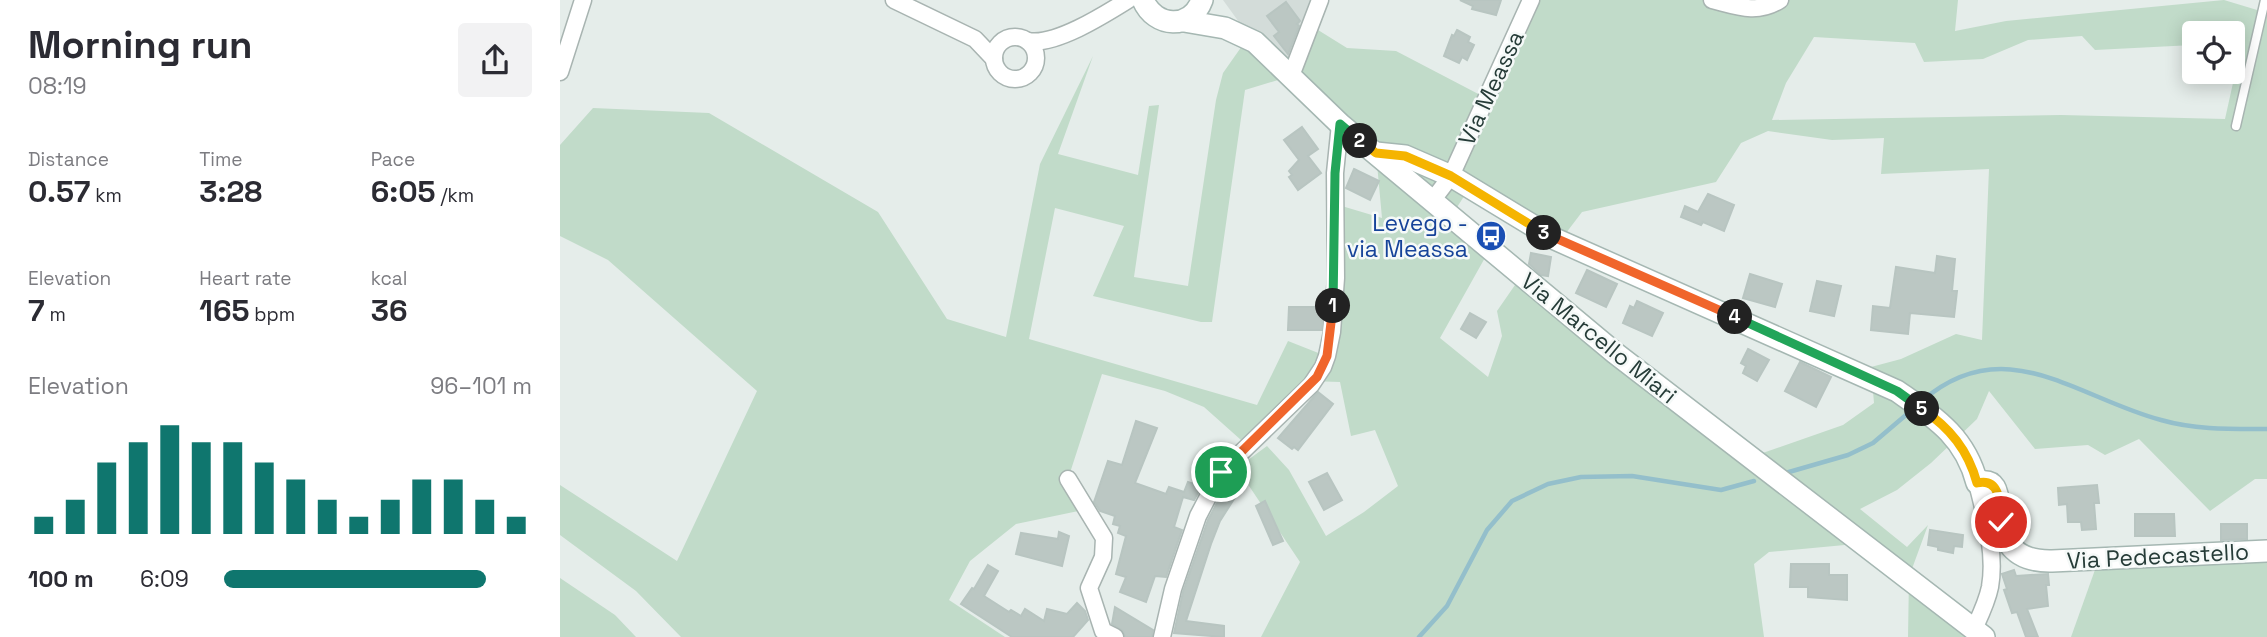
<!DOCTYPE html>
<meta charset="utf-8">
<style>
:root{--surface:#fff;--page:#f2f2f3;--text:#2b2b33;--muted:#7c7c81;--accent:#0f766e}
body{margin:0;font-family:"Space Grotesk",sans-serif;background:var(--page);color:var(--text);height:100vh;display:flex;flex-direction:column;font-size:26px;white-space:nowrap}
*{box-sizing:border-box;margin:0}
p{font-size:23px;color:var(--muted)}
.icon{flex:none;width:38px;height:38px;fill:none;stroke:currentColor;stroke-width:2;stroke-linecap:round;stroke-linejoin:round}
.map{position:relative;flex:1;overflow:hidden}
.drawer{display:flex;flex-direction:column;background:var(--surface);width:560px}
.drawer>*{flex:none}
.buttons{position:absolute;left:1622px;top:21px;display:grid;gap:14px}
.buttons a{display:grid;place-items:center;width:63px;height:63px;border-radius:7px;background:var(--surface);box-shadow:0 4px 18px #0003;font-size:35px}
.pin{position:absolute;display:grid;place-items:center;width:60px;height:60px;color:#fff;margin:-30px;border:4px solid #fff;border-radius:50%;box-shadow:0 2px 7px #0007}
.km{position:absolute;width:35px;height:35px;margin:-18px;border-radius:50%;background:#222;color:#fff;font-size:19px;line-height:35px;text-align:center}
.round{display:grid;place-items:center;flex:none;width:74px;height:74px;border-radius:7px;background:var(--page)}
.summary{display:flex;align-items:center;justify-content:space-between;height:119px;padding:0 28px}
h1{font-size:38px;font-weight:700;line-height:52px}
.stats{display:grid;grid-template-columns:repeat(3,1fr);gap:10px;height:119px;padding:7px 28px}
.stats div{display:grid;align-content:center}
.stats b{font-size:30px;font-weight:700}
.stats small{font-size:19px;font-weight:400}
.stats p{font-size:19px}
.chart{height:196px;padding:14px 28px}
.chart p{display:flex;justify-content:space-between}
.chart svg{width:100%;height:126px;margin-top:7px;stroke:var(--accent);stroke-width:6}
ul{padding:0 28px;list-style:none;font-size:23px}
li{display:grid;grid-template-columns:112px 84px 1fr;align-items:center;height:52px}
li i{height:18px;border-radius:9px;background:var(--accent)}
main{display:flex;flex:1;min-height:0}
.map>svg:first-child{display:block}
.built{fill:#d3dcd9}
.green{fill:#c1dbc9;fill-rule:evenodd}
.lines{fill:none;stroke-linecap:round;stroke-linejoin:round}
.stream{stroke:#94bfcb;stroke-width:4.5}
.building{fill:#bbc7c3;stroke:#b8c5c1;stroke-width:2}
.lane-casing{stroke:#a8b4b1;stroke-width:11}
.street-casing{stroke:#a8b4b1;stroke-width:19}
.secondary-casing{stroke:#a5b7b2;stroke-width:24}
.lane{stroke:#fff;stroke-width:8}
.street{stroke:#fff;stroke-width:16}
.secondary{stroke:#fff;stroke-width:21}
.split-1-casing{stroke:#fff;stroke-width:14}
.split-2-casing{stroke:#fff;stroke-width:14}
.split-3-casing{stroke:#fff;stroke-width:14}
.split-4-casing{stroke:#fff;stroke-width:14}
.split-5-casing{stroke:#fff;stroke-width:14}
.split-6-casing{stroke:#fff;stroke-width:14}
.split-1{stroke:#f0652b;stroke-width:9}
.split-2{stroke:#22a559;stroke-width:9}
.split-3{stroke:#f5b400;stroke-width:9}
.split-4{stroke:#f0652b;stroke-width:9}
.split-5{stroke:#22a559;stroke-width:9}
.split-6{stroke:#f5b400;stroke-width:9}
.labels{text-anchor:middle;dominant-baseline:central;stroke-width:5;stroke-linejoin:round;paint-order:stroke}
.street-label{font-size:23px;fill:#263c38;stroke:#f5f9f8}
.transit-label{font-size:23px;fill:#164399;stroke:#f5f9f8;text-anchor:end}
</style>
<main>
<section class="drawer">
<div class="summary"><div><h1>Morning run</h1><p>08:19</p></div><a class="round"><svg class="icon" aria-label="share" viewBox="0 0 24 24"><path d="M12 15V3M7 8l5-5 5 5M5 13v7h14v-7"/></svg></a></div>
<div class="stats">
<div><p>Distance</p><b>0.57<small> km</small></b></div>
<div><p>Time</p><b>3:28</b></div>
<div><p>Pace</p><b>6:05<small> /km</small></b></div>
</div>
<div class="stats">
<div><p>Elevation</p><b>7<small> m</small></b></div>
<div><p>Heart rate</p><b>165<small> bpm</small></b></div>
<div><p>kcal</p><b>36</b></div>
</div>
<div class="chart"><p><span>Elevation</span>96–101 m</p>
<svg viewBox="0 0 160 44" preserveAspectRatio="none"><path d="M5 44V38M15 44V32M25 44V19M35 44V12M45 44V6M55 44V12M65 44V12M75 44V19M85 44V25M95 44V32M105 44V38M115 44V32M125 44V25M135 44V25M145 44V32M155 44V38"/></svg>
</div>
<ul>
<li><b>100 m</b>6:09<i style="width:85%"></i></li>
</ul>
</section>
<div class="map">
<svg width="1707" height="637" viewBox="0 0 1707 637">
<rect width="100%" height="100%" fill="#e5edea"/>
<!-- built -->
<polygon class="built" points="663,0 758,0 731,76 689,36"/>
<!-- green -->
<g class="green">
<path d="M971,0h182l33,7 26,-7h186l-3,31 51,-10 218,-21 43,13v466h-12l-45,32 -71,-72 -34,16 -17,-10 -53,4 -46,-58 -12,28 -46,44 -34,27 -37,19 47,38 21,-22 -19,52 80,60h-81l1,-60 -43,-34 -97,9 -15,12 10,73h-503l39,-75 -63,-94 30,-22 22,24 37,66 38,-24 34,-26 -23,-56 -24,6 -11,-54 -32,-1 -67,59 -37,-33 -39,-16 -63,-17 -34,105 20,30 -72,15 -46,37 -21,39 56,37h-324l-45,-46 -76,-56v-50l117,76 80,-170 -149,-131 -48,-24v-91l33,-37 116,5 169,99 69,107 59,18 34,-173 53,-108 -35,98 80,21 11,-69 10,-1 -25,172 54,9 28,-186 7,-27 26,-37 41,40 20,-51 37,23 49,3 90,47zM1634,33h39v3l10,2 -18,81 -164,-4 -289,5 14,-37 28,-46 101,6 9,19 59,-3 45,-19 54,-4 13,14 98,-5zM731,76l85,77 6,65 -47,-14 -9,152 -38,-15 -31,64 -228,-66 26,-131 69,18 -31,70 108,26h11l33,-232zM1208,131l64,9 52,-2 -3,36 108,-5 -7,171 -26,-6 -55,25 -30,8 3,36 -31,22 -86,30 -233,-183 -27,39 5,25 -14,41 -48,-39 51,-91 -39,-32 18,-28 93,50 19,-25 134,-30 25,-39z"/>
<polygon points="1707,558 1707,637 1511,637 1536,567"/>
<polygon points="0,578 55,615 76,637 0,637"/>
</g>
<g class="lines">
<!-- stream -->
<g class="stream">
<path d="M1362,401c83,-72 155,-3 239,19 35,10 70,9 106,9"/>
<polyline points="1222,474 1288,455 1313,443 1353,409"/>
<polyline points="859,637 887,606 927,530 952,501 988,484 1021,477 1072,476 1161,490 1194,481"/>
</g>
</g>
<!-- building -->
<g class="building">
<polygon points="900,0 941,0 936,15 912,9 913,6"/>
<polygon points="726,2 740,21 737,24 739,26 728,54 714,36 719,32 707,16"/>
<polygon points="897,30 910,37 908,42 914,45 907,60 902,57 899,63 884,56 892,35 894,36"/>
<polygon points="742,127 758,149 748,156 761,173 738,190 729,177 732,175 729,171 739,160 724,140"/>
<polygon points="794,169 819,181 810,200 786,188"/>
<polygon points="1148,194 1174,205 1164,231 1143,222 1141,225 1121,217 1125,206 1138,212"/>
<polygon points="971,253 991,257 988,276 981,275 969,264"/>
<polygon points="1377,256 1395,259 1392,291 1397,291 1394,317 1350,313 1348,334 1311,330 1313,306 1330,308 1336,267 1375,273"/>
<polygon points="1027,270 1057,284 1046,307 1016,293"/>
<polygon points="1190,274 1222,284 1215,307 1183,298"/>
<polygon points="1257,281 1281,286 1274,316 1250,311"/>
<polygon points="1077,301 1103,313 1092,336 1063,323 1070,306 1074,308"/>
<polygon points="729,307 763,307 762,330 728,330"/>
<polygon points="910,313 926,322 916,338 901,329"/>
<polygon points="1188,349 1209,360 1197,381 1183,373 1186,366 1181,363"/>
<polygon points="1240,362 1271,377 1256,407 1225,391"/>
<polygon points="758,392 773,404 738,450 734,447 732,449 718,438"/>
<polygon points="576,421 597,428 575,483 606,494 609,487 624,492 628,482 640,486 649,473 634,500 623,497 614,527 622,530 606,577 595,576 586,602 560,592 566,577 556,574 566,536 558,533 560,526 553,524 555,516 540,511 534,502 548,461 562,465"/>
<polygon points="767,473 782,500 764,510 749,482"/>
<polygon points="667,484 679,491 660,521 651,544 626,621 664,626 664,637 614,633 623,592 648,520"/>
<polygon points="1537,485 1539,503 1534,503 1536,529 1522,530 1521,522 1508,522 1507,504 1499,505 1498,488"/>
<polygon points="705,501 723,541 713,545 696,506"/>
<polygon points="1575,514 1614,514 1615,536 1575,536"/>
<polygon points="1661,524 1687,524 1687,539 1661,540"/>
<polygon points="1370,530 1403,535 1402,547 1394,546 1393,553 1378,550 1378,547 1368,545"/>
<polygon points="499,532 509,536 502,566 456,554 461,533 498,539"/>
<polygon points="1231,564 1269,564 1269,575 1287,575 1287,600 1248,597 1248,587 1230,587"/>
<polygon points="428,565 438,571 424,596 449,612 451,610 461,616 465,609 484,621 487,609 507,614 517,603 525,611 528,620 513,637 452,637 401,604 412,588 414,589"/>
<polygon points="1454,570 1456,576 1488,574 1489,585 1486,585 1488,606 1467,609 1478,637 1466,637 1457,612 1452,613 1444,590 1447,589 1442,574"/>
<polygon points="555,607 593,630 592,637 565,637 563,631 552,624"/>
</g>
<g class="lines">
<!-- lane casing -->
<g class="lane-casing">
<polyline id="lane" points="1676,126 1705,0"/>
</g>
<!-- street casing -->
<g class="street-casing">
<g id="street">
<polyline points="334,0 415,39 434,59"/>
<path d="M1152,0c24,6 45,15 68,0"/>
<circle cx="455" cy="58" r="21"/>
<path d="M468,41c27,5 76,-26 100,-41"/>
<polyline points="0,72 23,0"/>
<polyline points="731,76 760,0"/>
<polyline points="872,201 891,176 971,0"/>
<polyline points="508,479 544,538 543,557 529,588 543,631 555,637"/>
<path d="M1414,629c6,-13 13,-27 16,-42 6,-34 -5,-71 -13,-104"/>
<polyline points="602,637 613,589 638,516 661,472 751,385 763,367 767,356 772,332 776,278 775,173 780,124"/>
</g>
</g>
<!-- secondary casing -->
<g class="secondary-casing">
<g id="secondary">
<path d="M583,0c12,28 48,30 59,0"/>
<polyline points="624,21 665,28 695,42 780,124 1055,353 1424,637"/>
<path d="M816,153l29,3 46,20 104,63 342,152c37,26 68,45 80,92 44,-13 -6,80 75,78l215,-10"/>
</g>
</g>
<!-- lane -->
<use href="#lane" class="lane"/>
<!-- street -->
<use href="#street" class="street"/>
<!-- secondary -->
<use href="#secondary" class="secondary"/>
</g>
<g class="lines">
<!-- split-1 casing -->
<g class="split-1-casing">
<polyline id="split-1" points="661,472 757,377 767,356 773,306"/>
</g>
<!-- split-2 casing -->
<g class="split-2-casing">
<polyline id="split-2" points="773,306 775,173 780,124 800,141"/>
</g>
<!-- split-3 casing -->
<g class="split-3-casing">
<polyline id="split-3" points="800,141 816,153 845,156 891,176 984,233"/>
</g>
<!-- split-4 casing -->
<g class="split-4-casing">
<polyline id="split-4" points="984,233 1175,317"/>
</g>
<!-- split-5 casing -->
<g class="split-5-casing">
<polyline id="split-5" points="1175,317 1337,391 1362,409"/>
</g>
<!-- split-6 casing -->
<g class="split-6-casing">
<path id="split-6" d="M1362,409c28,19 46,41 55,74 24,-6 23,22 24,39"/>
</g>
<!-- split-1 -->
<use href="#split-1" class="split-1"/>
<!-- split-2 -->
<use href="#split-2" class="split-2"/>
<!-- split-3 -->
<use href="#split-3" class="split-3"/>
<!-- split-4 -->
<use href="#split-4" class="split-4"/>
<!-- split-5 -->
<use href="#split-5" class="split-5"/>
<!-- split-6 -->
<use href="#split-6" class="split-6"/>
</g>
<!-- icons -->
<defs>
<g id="bus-disc" transform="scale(1.575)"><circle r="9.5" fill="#1a4fb4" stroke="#f5f9f8"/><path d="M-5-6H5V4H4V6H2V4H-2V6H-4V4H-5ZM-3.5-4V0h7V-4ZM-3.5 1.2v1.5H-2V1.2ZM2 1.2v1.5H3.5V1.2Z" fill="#fff"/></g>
</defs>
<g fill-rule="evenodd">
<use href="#bus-disc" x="931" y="236"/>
</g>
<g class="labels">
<!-- street labels -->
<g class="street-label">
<text transform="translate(931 88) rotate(-65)">Via Meassa</text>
<text transform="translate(1039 338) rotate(39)">Via Marcello Miari</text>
<text transform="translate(1598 556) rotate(-3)">Via Pedecastello</text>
</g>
<!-- transit labels -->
<g class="transit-label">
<text x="908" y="223">Levego -<tspan x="908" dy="26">via Meassa</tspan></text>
</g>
</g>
</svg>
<div class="buttons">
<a><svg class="icon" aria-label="locate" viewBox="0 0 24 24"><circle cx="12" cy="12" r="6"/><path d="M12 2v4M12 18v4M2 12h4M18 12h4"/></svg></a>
</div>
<div class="pin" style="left:661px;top:472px;background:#1e9e55"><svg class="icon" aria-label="arrive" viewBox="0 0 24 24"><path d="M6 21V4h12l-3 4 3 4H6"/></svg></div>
<div class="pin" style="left:1441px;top:522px;background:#d93025"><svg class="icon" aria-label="check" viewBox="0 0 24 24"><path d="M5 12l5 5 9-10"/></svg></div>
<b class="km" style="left:773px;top:306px">1</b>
<b class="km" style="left:800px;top:141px">2</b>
<b class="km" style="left:984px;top:233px">3</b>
<b class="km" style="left:1175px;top:317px">4</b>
<b class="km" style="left:1362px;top:409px">5</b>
</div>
</main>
